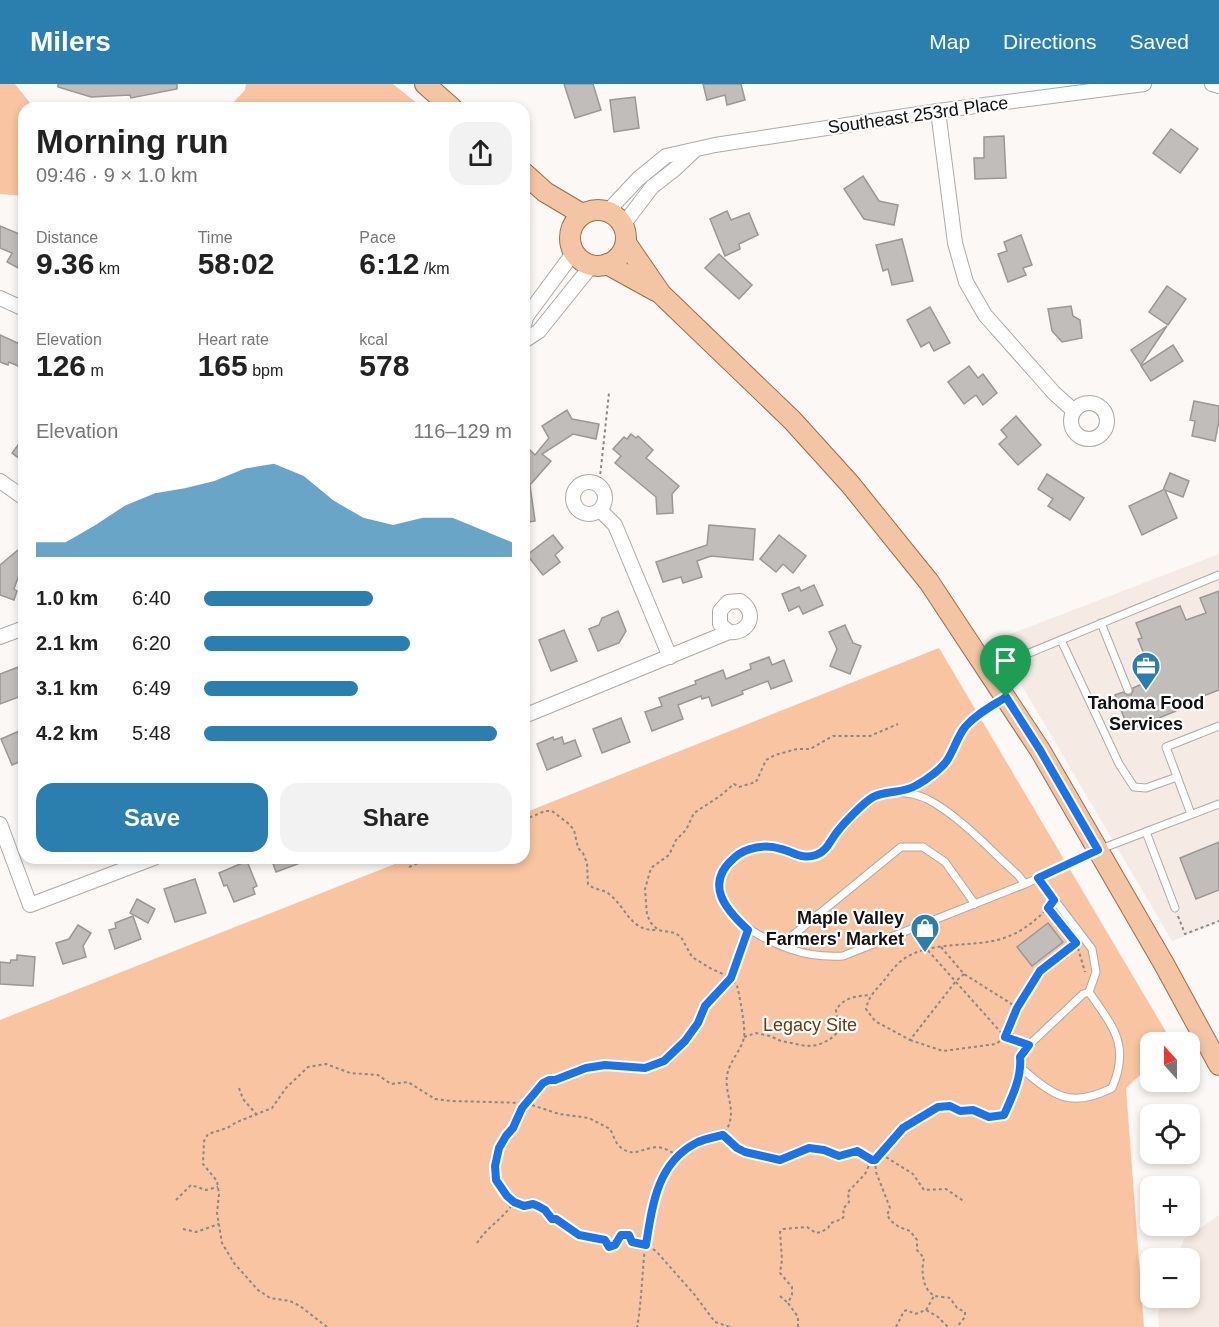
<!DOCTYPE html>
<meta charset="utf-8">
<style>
:root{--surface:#fff;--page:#f2f2f2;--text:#222;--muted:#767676;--accent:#2a7faf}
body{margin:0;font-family:Helvetica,sans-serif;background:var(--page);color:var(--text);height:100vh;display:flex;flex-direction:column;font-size:22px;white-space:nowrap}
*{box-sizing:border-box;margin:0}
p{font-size:20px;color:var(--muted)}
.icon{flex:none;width:33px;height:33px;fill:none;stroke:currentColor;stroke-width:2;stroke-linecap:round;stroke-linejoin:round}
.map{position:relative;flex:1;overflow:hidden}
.sheet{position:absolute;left:18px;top:18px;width:512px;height:762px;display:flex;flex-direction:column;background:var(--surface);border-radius:18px;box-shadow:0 3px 9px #0003}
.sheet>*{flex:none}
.needle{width:39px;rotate:339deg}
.tools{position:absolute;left:1140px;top:948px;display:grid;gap:12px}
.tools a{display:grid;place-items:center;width:60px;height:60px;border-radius:12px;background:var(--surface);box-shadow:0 3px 9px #0003;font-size:30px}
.pin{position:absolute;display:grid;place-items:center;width:51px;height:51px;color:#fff;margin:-62px -26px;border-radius:50% 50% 50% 0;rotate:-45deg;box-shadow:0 0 6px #0007}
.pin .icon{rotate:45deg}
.round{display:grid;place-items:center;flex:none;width:63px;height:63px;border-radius:18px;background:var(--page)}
.headline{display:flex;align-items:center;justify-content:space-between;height:102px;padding:0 18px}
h1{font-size:33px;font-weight:700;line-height:45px}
.figures{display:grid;grid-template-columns:repeat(3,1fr);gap:9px;height:102px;padding:6px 18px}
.figures div{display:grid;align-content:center}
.figures b{font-size:30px;font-weight:700}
.figures small{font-size:16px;font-weight:400}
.figures p{font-size:16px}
.chart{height:168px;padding:12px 18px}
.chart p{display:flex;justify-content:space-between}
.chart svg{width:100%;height:108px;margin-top:6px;fill:var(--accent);opacity:.7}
.primary-button{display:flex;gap:12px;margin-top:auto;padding:12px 18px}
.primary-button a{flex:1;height:69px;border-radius:18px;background:var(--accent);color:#fff;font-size:24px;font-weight:700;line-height:69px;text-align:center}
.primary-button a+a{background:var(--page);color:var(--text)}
ul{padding:0 18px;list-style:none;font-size:20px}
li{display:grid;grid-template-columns:96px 72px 1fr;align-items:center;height:45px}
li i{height:15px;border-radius:8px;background:var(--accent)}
header{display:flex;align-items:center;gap:36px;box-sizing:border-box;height:84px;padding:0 30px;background:var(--accent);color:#fff}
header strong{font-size:28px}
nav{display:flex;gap:33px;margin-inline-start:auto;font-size:21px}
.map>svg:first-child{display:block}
.built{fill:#f6ebe4}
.green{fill:#f8c4a1}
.building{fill:#c1bdbb;stroke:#9b9795;stroke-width:1.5}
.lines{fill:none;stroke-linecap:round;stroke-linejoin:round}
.lane-casing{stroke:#adaaa7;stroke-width:9}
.street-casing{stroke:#adaaa7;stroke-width:16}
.primary-casing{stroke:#9f6d49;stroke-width:22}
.path{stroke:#8a8786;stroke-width:2;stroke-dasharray:3 3;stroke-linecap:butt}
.lane{stroke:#fff;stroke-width:7}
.street{stroke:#fff;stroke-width:14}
.primary{stroke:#f3c5a4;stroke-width:20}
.route-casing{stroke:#fff;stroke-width:12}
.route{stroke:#1a73e8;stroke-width:8}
.labels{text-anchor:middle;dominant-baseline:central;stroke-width:4.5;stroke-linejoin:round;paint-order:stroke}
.street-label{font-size:18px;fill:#121010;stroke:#fff}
.poi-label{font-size:18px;font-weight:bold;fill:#121010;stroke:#fff}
.park-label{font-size:18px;fill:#6f3906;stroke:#fff}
</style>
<header>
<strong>Milers</strong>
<nav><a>Map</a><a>Directions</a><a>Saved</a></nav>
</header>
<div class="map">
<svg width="1219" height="1243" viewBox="0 0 1219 1243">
<rect width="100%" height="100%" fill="#fcf8f6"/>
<!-- built -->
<g class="built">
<polygon points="1219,470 1219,839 1172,857 995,556"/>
<polygon points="1219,1131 1219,1243 1159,1243 1158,1230 1164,1214 1190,1214 1190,1174 1177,1174 1184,1155"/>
</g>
<!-- green -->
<g class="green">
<polygon points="0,0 15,0 34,24 24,24 24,112 0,110"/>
<polygon points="246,0 393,0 423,24 228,24 245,6"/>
<polygon points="939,564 1172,958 1150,958 1150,982 1126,1004 1144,1243 0,1243 0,936 410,774 524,774 524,729"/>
</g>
<!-- building -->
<g class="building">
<polygon points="58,0 177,0 177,5 131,14 130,11 91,13 58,3"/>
<polygon points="564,0 593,0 601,26 575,34"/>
<polygon points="703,0 741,0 745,16 727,21 725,11 707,16"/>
<polygon points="635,13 639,44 614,48 610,16"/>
<polygon points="1171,45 1198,65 1180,89 1153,69"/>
<polygon points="1004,52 1006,94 975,95 974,74 984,74 984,53"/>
<polygon points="863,92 879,117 898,121 894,141 864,135 844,105"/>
<polygon points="727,127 731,136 749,129 758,151 739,160 740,165 725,172 710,135"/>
<polygon points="0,142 24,152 24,187 7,178 12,169 0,164"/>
<polygon points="1021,151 1032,181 1023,184 1026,191 1008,198 998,170 1007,167 1004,158"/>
<polygon points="902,155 913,197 892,201 888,185 883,187 876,161"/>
<polygon points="719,170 752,201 739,215 705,184"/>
<polygon points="1167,202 1186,215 1168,241 1149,228"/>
<polygon points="1071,222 1073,232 1080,236 1082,254 1062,258 1052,247 1048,225"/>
<polygon points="930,223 950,259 934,267 929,258 921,263 907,236"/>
<polygon points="1167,242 1141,281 1131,266"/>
<polygon points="0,251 24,262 24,268 18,282 9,278 8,281 0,278"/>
<polygon points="1173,261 1183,277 1151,297 1141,282"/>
<polygon points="969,282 978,294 983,290 997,309 983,321 976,311 964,320 948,298"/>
<polygon points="1194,317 1219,322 1219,337 1215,357 1192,352 1195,337 1190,336"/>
<polygon points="567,326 572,335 599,340 596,355 573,350 542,370 551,377 530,401 535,437 524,439 524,360 535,371 549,354 542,342"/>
<polygon points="1016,332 1041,361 1018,381 999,360 1007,353 1001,346"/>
<polygon points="631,350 636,354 638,352 653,366 646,374 679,402 672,410 673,429 657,430 656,413 615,379 621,372 613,365 624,353 627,355"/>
<polygon points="24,353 24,378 12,369"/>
<polygon points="1170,389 1189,397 1183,413 1165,406 1177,434 1142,451 1129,422 1163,406"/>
<polygon points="1047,390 1084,414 1070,436 1048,422 1053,415 1038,405"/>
<polygon points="709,441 755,445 753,476 711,472 697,477 702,493 683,499 681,493 663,498 656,478 707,461"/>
<polygon points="553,451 563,464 555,471 560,478 543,491 527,471"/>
<polygon points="779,451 806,472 793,489 783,480 776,488 760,475"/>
<polygon points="24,461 24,483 21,485 14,505 17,507 14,516 0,511 0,481"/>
<polygon points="814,501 823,521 803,530 799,522 789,527 782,510 799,503 801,507"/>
<polygon points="1219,507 1219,606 1175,623 1176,627 1129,646 1115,611 1123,608 1127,611 1131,611 1133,607 1133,604 1142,600 1139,593 1151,588 1138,555 1142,554 1136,539 1180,522 1186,536 1206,529 1200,514"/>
<polygon points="618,527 626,547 619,559 598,567 589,545 599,541 602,534"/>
<polygon points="845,541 853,559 861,562 850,590 830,582 837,565 829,548"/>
<polygon points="564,546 577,577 551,587 539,556"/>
<polygon points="769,573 772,581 784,576 792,597 771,605 768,597 742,607 743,610 712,622 709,613 702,615 701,612 678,621 683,635 652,647 645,628 662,622 659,614 696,600 695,597 723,586 726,595 751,585 750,580"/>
<polygon points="21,582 24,588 24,611 0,620 0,590"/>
<polygon points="621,634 630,658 602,669 593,645"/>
<polygon points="24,645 24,676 12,681 1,655"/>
<polygon points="553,653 554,656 562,653 564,660 575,656 581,672 547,686 537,660"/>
<polygon points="1219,758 1219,806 1196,815 1180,774"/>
<polygon points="271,774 311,774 311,775 276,788"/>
<polygon points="247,777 257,802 253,804 255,810 234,818 227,801 224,802 219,789"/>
<polygon points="195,795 206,829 175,838 164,805"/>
<polygon points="137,815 155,825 148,839 130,829"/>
<polygon points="133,832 141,855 115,865 109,846 116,844 115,839"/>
<polygon points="1048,839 1063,858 1032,882 1017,863"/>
<polygon points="78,841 91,849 83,862 86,873 63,880 56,859 69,855"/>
<polygon points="17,871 35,873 33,902 0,900 0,878 10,879 11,876 17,876"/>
</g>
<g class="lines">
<!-- lane casing -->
<g class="lane-casing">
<g id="lane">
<polyline points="1101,539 1128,606"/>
<polyline points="1061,556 1119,680 1134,703 1146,704 1177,693"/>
<polyline points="988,586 1219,491"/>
<polyline points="1191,730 1166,663 1219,642"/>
<polyline points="1146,748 1175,824"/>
<polyline points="1038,794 1092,865 1096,888 1089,908"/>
<path d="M1025,800l-7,-9c-27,-24 -58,-59 -91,-76 -15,-7 -42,-11 -56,0 -12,9 -24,21 -33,32 -7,8 -10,19 -20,24 -25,11 -45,-24 -82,1 -5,4 -8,9 -11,14 -26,37 37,69 65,79 17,6 35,8 53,7l182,-72 73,-34 121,-46"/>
<polyline points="781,861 901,763 923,763 945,778 975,820"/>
<path d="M1089,908c23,34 42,52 23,96 -42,21 -58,8 -91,-20l-1,-11 9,-12 54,-51z"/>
</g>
</g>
<!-- street casing -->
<g class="street-casing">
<g id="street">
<polyline points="1212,0 1219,2"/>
<polyline points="938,27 955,159 966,198 985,231 1054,309 1074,327"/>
<polyline points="608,127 638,95 666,72 715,61 938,27 1144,0"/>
<polyline points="623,141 652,103 675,85 693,68"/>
<polyline points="0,214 24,225"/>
<polyline points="524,242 526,233 574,168"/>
<polyline points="524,257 539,247 592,181"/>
<circle cx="1089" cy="337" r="18"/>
<polyline points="0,397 24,414"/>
<circle cx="589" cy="414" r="16"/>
<polyline points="600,426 615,441 670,573"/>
<polyline points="0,553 24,544"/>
<path d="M524,632l205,-84c21,2 29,-20 11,-31l-12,1 -8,9v13l9,8"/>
<polyline points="0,740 30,821 154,774"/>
</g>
</g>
<!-- primary casing -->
<g class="primary-casing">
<g id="primary">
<polyline points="425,0 452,24"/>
<polyline points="524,89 545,108 582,130"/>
<circle cx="598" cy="154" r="28"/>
<polyline points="626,159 661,210 792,336 850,400 929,498 1040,666 1164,880 1219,981"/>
<polyline points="607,180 656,207"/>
</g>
</g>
<!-- path -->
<g class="path">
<polyline points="599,402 609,309"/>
<polyline points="918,701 947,678 964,644 993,621"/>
<path d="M524,736l21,-9h7l17,13 5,6 4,18 5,5 4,10 1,21c6,6 15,5 21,10 18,14 21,38 49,36"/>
<polyline points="409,783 430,774"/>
<polyline points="1178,832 1185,850 1219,837"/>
<polyline points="746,852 731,894 710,884 692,873 681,853 675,849 658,846 651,839 647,831 645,805 651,784 669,771 676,756 686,746 694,729 720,712 734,700 739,703 756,698 766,676 775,671 797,665 810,665 833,652 870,652 898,640"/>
<polyline points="916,853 1005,953 1020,958"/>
<polyline points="941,863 964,890 1018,924"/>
<polyline points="1078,864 1085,888"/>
<path d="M964,890l-8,7 -46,59 -35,-19 -9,-12c2,-11 9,-19 17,-27 5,-7 11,-15 18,-21 28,-22 71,-12 103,-23 18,-6 31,-17 45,-31"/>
<path d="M744,953l12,-4 14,3 11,5 25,5 12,-1 11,-5 8,-7 1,-8 -2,-15c8,-13 21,-14 35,-15"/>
<polyline points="910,956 943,967 996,960 1005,953 1018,924 1040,887 1076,860"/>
<polyline points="239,1004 243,1015 257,1031"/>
<polyline points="723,1051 737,1064 745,1069 780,1076 809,1064 824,1066 839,1072 857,1067 871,1076 875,1076 903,1044 938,1022 950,1022 960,1027 973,1026 989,1033 1004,1031 1018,995"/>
<polyline points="881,1070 913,1090 924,1106 946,1105 965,1118"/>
<path d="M678,1072c-8,-5 -17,-11 -27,-8 -14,3 -19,9 -32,-2 -4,-4 -6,-12 -9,-17l-21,-11 -30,-4 -33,-11c-6,8 -8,17 -13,25 -1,2 -5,5 -6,7 -13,16 -15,39 -4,56 4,5 7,10 14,12 19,9 16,-7 35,16h4l23,16 26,6 4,6 6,-2 6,-10h8l3,7 14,3 10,6 38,43 21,28 15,5"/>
<path d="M875,1076l1,12 14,36 -3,7 4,6 8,6 11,4 7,9v10l7,8c-3,12 -2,32 11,38 4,1 11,1 15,2l7,10 8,4v5l-8,10"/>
<polyline points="176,1116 191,1101 206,1106 218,1103"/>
<polyline points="183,1145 196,1148 219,1140"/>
<path d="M477,1159c10,-16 27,-25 37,-41"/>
<polyline points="780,1212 788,1219"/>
<polyline points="926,1226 934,1212"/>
<path d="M327,1243l-27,-21 -10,-5 -20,-3 -12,-8 -24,-27 -12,-20 -5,-30 2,-19 -2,-13 -14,-17 1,-23 4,-7 19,-6 10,-6 35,-14 14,-20 22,-21 18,-3 24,9 28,2 13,9 17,-2 27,17 16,2 75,2 17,-20 43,-15 19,-3 40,3 19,-7 21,-20 13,-18 7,-17 26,-28c1,1 5,7 6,8 2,6 9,44 7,51 -2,13 -15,24 -17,39 -3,20 13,37 -4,59 -8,2 -18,4 -26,8 -62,29 -49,128 -60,184"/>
<polyline points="798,1243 798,1233 788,1219 792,1211 792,1203 780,1189 782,1176 780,1148 783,1145 807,1143 816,1149 821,1148 828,1144 831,1139 842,1135 844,1132 843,1125 849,1118 848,1108 865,1090 871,1077"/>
<polyline points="896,1243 904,1227 907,1226 915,1230 926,1226 938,1233 948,1243"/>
</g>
<!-- lane -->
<use href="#lane" class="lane"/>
<!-- street -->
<use href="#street" class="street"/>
<!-- primary -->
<use href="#primary" class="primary"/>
</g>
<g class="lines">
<!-- route casing -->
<g class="route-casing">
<path id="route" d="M1006,613l34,53 58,100 -60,28 16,22 -6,8 28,35 -36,28 -23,37 -12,29 24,8 -9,12c2,20 -8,40 -16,58l-15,2 -16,-7 -13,1 -10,-5 -12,1 -35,21 -28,32h-3l-15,-9 -18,5 -15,-6 -15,-2 -29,12 -35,-8 -8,-4 -14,-13c-8,2 -19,4 -27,8 -39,20 -44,63 -50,102l-14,-3 -3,-7h-8l-6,10 -6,2 -4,-7 -26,-5 -23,-16h-4l-7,-9 -7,-4 -5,-2 -9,2 -10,-4 -7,-6 -11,-16 -1,-14 4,-18 7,-12 7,-8 9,-20 21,-25 6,-3h6l31,-12 19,-3 40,3 19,-7 21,-20 13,-18 7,-17 26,-28 17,-48c-23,-21 -44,-46 -14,-72 12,-11 32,-14 47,-9 13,3 21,11 35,6 11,-4 14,-14 21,-23 7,-9 26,-29 36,-35 13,-7 30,-3 44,-12 9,-5 25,-16 31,-26 6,-10 10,-23 17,-32 11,-13 27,-21 41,-30z"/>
</g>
<!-- route -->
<use href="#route" class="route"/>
</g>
<!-- icons -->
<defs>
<g id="office-pin" transform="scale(1.5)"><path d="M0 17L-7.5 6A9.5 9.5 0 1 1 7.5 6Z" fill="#2a7faf" stroke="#fff"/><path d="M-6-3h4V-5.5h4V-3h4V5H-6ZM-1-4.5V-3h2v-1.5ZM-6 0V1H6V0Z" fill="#fff"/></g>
<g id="shop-pin" transform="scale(1.5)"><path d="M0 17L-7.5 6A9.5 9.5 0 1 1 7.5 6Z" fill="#2a7faf" stroke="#fff"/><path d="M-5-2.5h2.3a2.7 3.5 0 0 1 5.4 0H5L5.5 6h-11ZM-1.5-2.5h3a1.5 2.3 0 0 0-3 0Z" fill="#fff"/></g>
</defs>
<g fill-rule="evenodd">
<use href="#office-pin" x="1146" y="582"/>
<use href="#shop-pin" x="925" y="844"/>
</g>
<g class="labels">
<!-- street labels -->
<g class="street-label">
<text transform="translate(918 31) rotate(-8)">Southeast 253rd Place</text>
</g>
<!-- poi labels -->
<g class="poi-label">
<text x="1146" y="619">Tahoma Food<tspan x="1146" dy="21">Services</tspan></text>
<text x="904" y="834" text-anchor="end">Maple Valley<tspan x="904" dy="21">Farmers' Market</tspan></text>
</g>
<!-- park labels -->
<g class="park-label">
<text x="810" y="941">Legacy Site</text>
</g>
</g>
</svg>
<div class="tools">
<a><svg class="needle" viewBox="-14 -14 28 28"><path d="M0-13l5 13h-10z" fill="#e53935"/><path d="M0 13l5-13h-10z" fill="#767676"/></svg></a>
<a><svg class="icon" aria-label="locate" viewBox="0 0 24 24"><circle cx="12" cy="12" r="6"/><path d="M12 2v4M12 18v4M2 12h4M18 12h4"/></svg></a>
<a>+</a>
<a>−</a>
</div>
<div class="pin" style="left:1006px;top:613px;background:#1e9e55"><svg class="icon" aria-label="arrive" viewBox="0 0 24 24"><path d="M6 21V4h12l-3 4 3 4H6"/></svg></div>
<section class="sheet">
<div class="headline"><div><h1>Morning run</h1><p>09:46 · 9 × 1.0 km</p></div><a class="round"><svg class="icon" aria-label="share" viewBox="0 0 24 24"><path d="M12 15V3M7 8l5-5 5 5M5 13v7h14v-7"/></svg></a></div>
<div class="figures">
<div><p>Distance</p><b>9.36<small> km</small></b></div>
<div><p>Time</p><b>58:02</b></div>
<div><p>Pace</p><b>6:12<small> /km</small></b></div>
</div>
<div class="figures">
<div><p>Elevation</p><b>126<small> m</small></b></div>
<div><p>Heart rate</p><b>165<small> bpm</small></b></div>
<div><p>kcal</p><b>578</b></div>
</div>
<div class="chart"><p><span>Elevation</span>116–129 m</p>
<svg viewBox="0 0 160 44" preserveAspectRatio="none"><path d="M0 44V38L10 38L20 31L30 23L40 18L50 16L60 13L70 8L80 6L90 11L100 21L110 28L120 31L130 28L140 28L150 33L160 38V44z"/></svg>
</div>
<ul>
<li><b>1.0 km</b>6:40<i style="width:55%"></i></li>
<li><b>2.1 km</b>6:20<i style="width:67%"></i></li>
<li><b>3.1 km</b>6:49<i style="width:50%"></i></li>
<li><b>4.2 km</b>5:48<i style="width:95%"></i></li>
</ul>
<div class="primary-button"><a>Save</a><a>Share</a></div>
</section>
</div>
